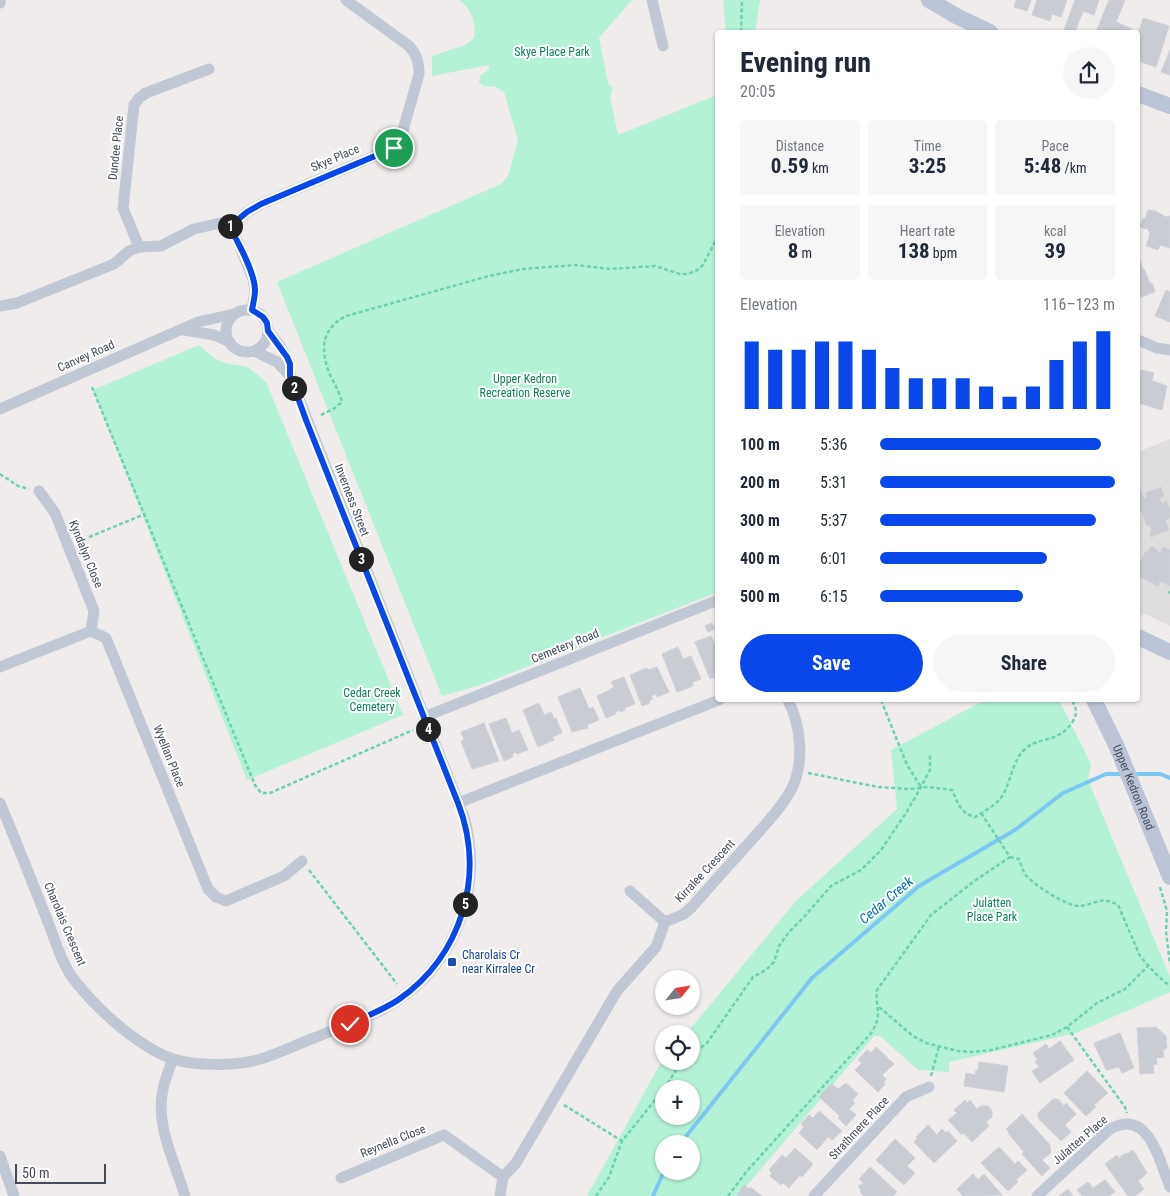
<!DOCTYPE html>
<meta charset="utf-8">
<style>
:root{--surface:#fff;--page:#f6f6f7;--text:#1f2937;--muted:#747a83;--accent:#0a47eb}
body{margin:0;font-family:"Roboto Condensed",sans-serif;background:var(--page);color:var(--text);height:100vh;display:flex;flex-direction:column;font-size:19px;white-space:nowrap}
*{box-sizing:border-box;margin:0}
p{font-size:16px;color:var(--muted)}
.icon{flex:none;width:28px;height:28px;fill:none;stroke:currentColor;stroke-width:2;stroke-linecap:round;stroke-linejoin:round}
.map{position:relative;flex:1;overflow:hidden}
.details{position:absolute;left:715px;top:30px;width:425px;height:672px;display:flex;flex-direction:column;background:var(--surface);border-radius:5px;box-shadow:0 1px 4px #0004}
.details>*{flex:none}
.needle{width:32px;rotate:60deg}
.fabs{position:absolute;left:655px;top:970px;display:grid;gap:10px}
.fabs a{display:grid;place-items:center;width:45px;height:45px;border-radius:50%;background:var(--surface);box-shadow:0 1px 4px #0004;font-size:25px}
.scale{position:absolute;left:15px;bottom:12px;width:91px;box-sizing:border-box;padding-left:5px;border:2px solid #434b5b;border-top:0;font-size:14px;line-height:18px;white-space:nowrap;color:#434b5b;-webkit-text-stroke:4px #fff;paint-order:stroke}
.pin{position:absolute;display:grid;place-items:center;width:42px;height:42px;color:#fff;margin:-21px;border:2px solid #fff;border-radius:50%;box-shadow:0 1px 5px #0007}
.km{position:absolute;width:25px;height:25px;margin:-12px;border-radius:50%;background:#222;color:#fff;font-size:14px;line-height:25px;text-align:center}
.round{display:grid;place-items:center;flex:none;width:52px;height:52px;border-radius:26px;background:var(--page)}
.head{display:flex;align-items:center;justify-content:space-between;height:85px;padding:0 25px}
h1{font-size:28px;font-weight:700;line-height:38px}
.figures{display:grid;grid-template-columns:repeat(3,1fr);gap:8px;height:85px;padding:5px 25px}
.figures div{display:grid;align-content:center;border-radius:5px;background:var(--page);text-align:center}
.figures b{font-size:21px;font-weight:700}
.figures small{font-size:14px;font-weight:400}
.figures p{font-size:14px}
.chart{height:140px;padding:10px 25px}
.chart p{display:flex;justify-content:space-between}
.chart svg{width:100%;height:90px;margin-top:5px;stroke:var(--accent);stroke-width:6}
.action{display:flex;gap:10px;margin-top:auto;padding:10px 25px}
.action a{flex:1;height:58px;border-radius:30px;background:var(--accent);color:#fff;font-size:20px;font-weight:700;line-height:58px;text-align:center}
.action a+a{background:var(--page);color:var(--text)}
ul{padding:0 25px;list-style:none;font-size:16px}
li{display:grid;grid-template-columns:80px 60px 1fr;align-items:center;height:38px}
li i{height:12px;border-radius:6px;background:var(--accent)}
.map>svg:first-child{display:block}
.education{fill:#e0dddd}
.green{fill:#b4f2d6;fill-rule:evenodd}
.lines{fill:none;stroke-linecap:round;stroke-linejoin:round}
.stream{stroke:#7dc7f3;stroke-width:4}
.building{fill:#caccd4;stroke:#cfd0d8}
.path{stroke:#6ad2b0;stroke-width:2.5;stroke-dasharray:4 2.5;stroke-linecap:butt}
.street{stroke:#c0c8d5;stroke-width:11}
.secondary{stroke:#bcc5d7;stroke-width:16}
.route-casing{stroke:#fff;stroke-width:10}
.route{stroke:#0a47eb;stroke-width:6}
.transit-dot{fill:#1a4fb4;stroke:#fff;stroke-width:2}
.labels{text-anchor:middle;dominant-baseline:central;stroke-width:4;stroke-linejoin:round;paint-order:stroke}
.park-label{font-size:12px;fill:#0f815b;stroke:#fff}
.street-label{font-size:12px;fill:#434b5b;stroke:#fff}
.transit-label{font-size:12px;fill:#164399;stroke:#fff;text-anchor:start}
.water-label{font-size:14px;font-style:italic;fill:#006eb0;stroke:#fff}
</style>
<div class="map">
<svg width="1170" height="1196" viewBox="0 0 1170 1196">
<rect width="100%" height="100%" fill="#efeceb"/>
<!-- education -->
<polygon class="education" points="1170,439 1170,626 1145,614 1138,617 1138,452"/>
<!-- green -->
<g class="green">
<path d="M459,0h173l-33,38 9,45 5,5 -3,9 8,38 99,-40 1,497 -240,94 -36,10 -165,-414 224,-98 7,-8 10,-36 -14,-48 -8,-5 -13,-1 -4,-4 1,-6 9,-7v-4l-57,11v-20l33,-11 9,-7c2,-16 -2,-29 -15,-38z"/>
<polygon points="723,0 760,0 755,32 726,32"/>
<polygon points="199,345 214,358 224,363 248,367 266,382 403,715 247,780 93,390"/>
<path d="M985,700h74l32,64 -3,16 82,197v15l-94,41 -127,29v10l-31,-2 -38,-34h-6l-136,160h-151l72,-130 5,-5h27v-27h-5l110,-133 101,-92 -6,-59zM664,1089h27v27h-27zM664,1144h27v27h-27z"/>
</g>
<g class="lines">
<!-- stream -->
<g class="stream">
<polyline points="1132,774 1160,774 1170,778"/>
<polyline points="680,1144 812,978 919,886 1015,830 1063,793 1106,774 1122,774"/>
<polyline points="653,1196 664,1171"/>
</g>
</g>
<!-- building -->
<g class="building">
<polygon points="1016,0 1031,0 1027,11 1014,7"/>
<polygon points="1037,0 1067,0 1061,17 1052,14 1050,21 1032,15"/>
<polygon points="1075,0 1099,0 1094,15 1083,11 1075,32 1071,32 1064,30"/>
<polygon points="1109,0 1125,0 1116,22 1132,29 1131,32 1096,32"/>
<polygon points="1143,18 1169,26 1156,67 1138,61 1138,35"/>
<polygon points="1170,50 1170,75 1161,72"/>
<polygon points="1148,210 1155,211 1166,217 1170,216 1170,248 1160,245 1158,250 1146,246 1150,234 1148,229 1142,228 1140,226 1143,218 1145,219"/>
<polygon points="1140,259 1142,267 1145,271 1150,283 1152,283 1155,292 1138,298 1138,260"/>
<polygon points="1166,290 1170,292 1170,322 1155,316"/>
<polygon points="1141,370 1154,373 1151,384 1153,381 1167,386 1162,410 1138,403 1138,383"/>
<polygon points="1138,482 1144,499 1147,497 1145,493 1161,487 1164,496 1159,498 1162,504 1167,501 1170,510 1170,518 1165,520 1169,530 1151,537 1150,532 1152,531 1149,525 1147,526 1141,510 1138,511"/>
<polygon points="1152,546 1160,553 1163,547 1170,550 1170,586 1160,581 1158,586 1138,576 1138,573 1140,569 1138,568 1145,552 1147,552"/>
<polygon points="712,623 715,629 708,632 705,626"/>
<polygon points="711,636 716,647 718,646 718,676 710,679 695,642"/>
<polygon points="678,647 683,659 691,656 701,679 692,682 693,686 677,692 662,654"/>
<polygon points="657,667 669,692 657,697 656,694 651,696 653,699 649,701 650,703 642,706 630,675 647,668 648,670"/>
<polygon points="624,677 635,704 624,708 625,710 620,712 620,710 615,712 616,714 606,718 597,696 610,690 610,689 614,687 611,682"/>
<polygon points="580,688 589,709 593,707 599,720 587,725 588,728 572,732 558,697"/>
<polygon points="539,703 544,715 551,712 554,719 556,718 562,733 552,737 554,740 538,747 523,710"/>
<polygon points="506,718 512,733 519,730 528,750 517,754 516,752 512,754 513,757 504,761 489,724"/>
<polygon points="484,723 499,761 472,769 461,741 464,740 461,732"/>
<polygon points="1156,1027 1166,1036 1167,1048 1163,1050 1164,1057 1156,1058 1157,1064 1153,1065 1154,1073 1140,1074 1137,1028"/>
<polygon points="1120,1033 1134,1068 1122,1073 1119,1067 1106,1070 1094,1043"/>
<polygon points="1060,1041 1074,1060 1040,1083 1032,1071 1039,1067 1035,1061 1038,1060 1033,1053 1046,1044 1049,1049"/>
<polygon points="876,1047 894,1064 882,1075 886,1079 883,1083 885,1084 878,1092 855,1070 862,1063 858,1060 867,1050 871,1053"/>
<polygon points="979,1062 1008,1066 1004,1092 964,1086 966,1073 975,1075 976,1070 978,1071"/>
<polygon points="1087,1071 1108,1093 1094,1105 1096,1107 1086,1116 1064,1093"/>
<polygon points="846,1083 858,1094 852,1101 855,1103 849,1109 856,1115 846,1126 838,1118 840,1116 819,1097 831,1084 838,1089"/>
<polygon points="1053,1099 1058,1099 1064,1106 1066,1103 1076,1114 1065,1125 1071,1132 1061,1141 1038,1118 1038,1113"/>
<polygon points="965,1100 967,1103 970,1100 977,1109 981,1106 988,1106 992,1111 992,1117 986,1122 989,1126 972,1142 964,1133 962,1135 948,1120 957,1113 954,1110"/>
<polygon points="819,1111 842,1131 832,1140 828,1137 817,1150 799,1133 804,1127 801,1124 809,1115 813,1118"/>
<polygon points="1022,1114 1050,1145 1051,1153 1042,1160 1050,1168 1042,1176 1022,1154 1024,1152 1008,1133 1009,1132 1006,1129"/>
<polygon points="928,1125 937,1135 942,1129 946,1133 948,1131 957,1141 934,1163 914,1142 917,1139 916,1137"/>
<polygon points="895,1139 915,1158 907,1166 915,1173 904,1185 876,1160"/>
<polygon points="999,1147 1015,1164 1018,1161 1027,1170 1016,1180 1018,1182 1008,1191 981,1163"/>
<polygon points="795,1148 813,1164 802,1177 800,1175 789,1188 783,1183 781,1185 770,1176 772,1173 769,1170 782,1155 786,1158"/>
<polygon points="1133,1150 1147,1173 1138,1181 1144,1189 1135,1196 1128,1196 1105,1164 1117,1155 1120,1160 1120,1157 1126,1153 1127,1154"/>
<polygon points="870,1167 897,1192 893,1196 864,1196 860,1192 861,1190 858,1187 863,1183 859,1179"/>
<polygon points="973,1174 978,1180 984,1174 1002,1195 963,1196 957,1189"/>
<polygon points="1105,1180 1115,1192 1109,1196 1082,1196 1077,1190 1088,1182 1093,1188"/>
<polygon points="744,1185 749,1189 750,1187 762,1196 737,1196"/>
<polygon points="1068,1189 1073,1196 1059,1196"/>
</g>
<g class="lines">
<!-- path -->
<g class="path">
<polyline points="741,32 742,0"/>
<polyline points="92,387 255,785 261,793 270,793 413,730"/>
<path d="M321,415l14,-7 7,-6c-2,-9 -7,-17 -11,-25 -11,-25 -11,-48 15,-61l143,-40 34,-7 53,-4 34,4 45,-3 25,8h7l9,-3 7,-6 15,-29"/>
<polyline points="0,474 18,486 29,489"/>
<polyline points="77,542 145,514"/>
<polyline points="1168,592 1170,593"/>
<polyline points="881,700 907,765 921,787"/>
<path d="M808,773l70,14 31,2 19,-2 24,3c6,13 8,23 23,27 8,-5 19,-11 25,-18 11,-14 11,-36 24,-49 15,-15 34,-5 49,-29 5,-8 3,-13 -1,-21"/>
<path d="M1010,857l9,2c2,5 3,10 6,15 7,10 44,34 56,32 16,-3 21,-10 37,-1l22,51 15,17 11,10 4,1"/>
<polyline points="309,870 397,984"/>
<polyline points="1160,887 1167,911 1166,932 1170,964"/>
<polyline points="879,1007 913,1036 926,1043 958,1051 972,1052 991,1050 1052,1035 1067,1027 1097,1003 1125,989 1148,966"/>
<polyline points="1067,1027 1125,1107 1127,1113"/>
<polyline points="691,1056 707,1043 753,977 766,970 774,962 779,946 789,932 804,917 831,886 861,870 881,850 906,813 921,787 930,770 930,755"/>
<polyline points="931,1076 939,1046"/>
<polyline points="664,1089 680,1064 684,1061"/>
<polyline points="564,1105 622,1141"/>
<polyline points="596,1196 609,1177 622,1141 664,1089"/>
<path d="M728,1196l19,-25 125,-139c11,-20 3,-23 5,-42l54,-75 42,-33 37,-25 -29,-44"/>
</g>
<!-- street -->
<g class="street">
<polyline points="652,0 663,46"/>
<polyline points="0,3 0,0"/>
<path d="M229,227l18,-15 14,-8 133,-56 6,-7 19,-67c0,-12 -2,-19 -10,-28l-63,-46"/>
<polyline points="139,247 123,208 134,105 139,98 146,93 209,69"/>
<polyline points="0,306 17,303 114,264 129,251 139,247 161,246 194,229 220,223 229,227 238,242 253,279 255,291 252,310"/>
<circle cx="247" cy="331" r="21"/>
<polyline points="184,330 214,335 230,342"/>
<path d="M268,331c12,15 22,25 22,45"/>
<polyline points="1138,340 1157,348 1170,350"/>
<polyline points="0,409 198,322 234,314"/>
<polyline points="39,491 55,513 94,611 91,631"/>
<polyline points="0,667 91,631 106,638 208,889 216,897 226,901 284,876 302,861"/>
<polyline points="424,717 718,600"/>
<path d="M0,803c16,38 31,76 46,114 8,19 13,40 24,57 16,23 45,51 69,67 10,7 22,14 34,18 22,7 61,7 84,1 19,-5 38,-15 57,-22 27,-11 56,-20 81,-36 61,-39 89,-116 69,-185l-174,-441 -13,-14 -23,-11"/>
<polyline points="458,803 719,700"/>
<polyline points="630,891 665,922"/>
<path d="M173,1059c-4,10 -8,20 -10,30 -8,38 12,72 22,107"/>
<polyline points="0,1156 14,1196"/>
<polyline points="341,1178 444,1135 503,1177"/>
<path d="M500,1196l3,-19 13,-14 101,-172 39,-44 9,-25 19,-8 8,-7c18,-21 37,-42 56,-63 15,-17 32,-34 43,-54 14,-27 10,-64 -3,-90"/>
<polyline points="814,1196 906,1097 929,1087"/>
<path d="M1037,1196l73,-67c39,-21 49,31 60,58"/>
</g>
<!-- secondary -->
<g class="secondary">
<polyline points="929,0 958,17 990,32"/>
<polyline points="1138,94 1170,106"/>
<polyline points="1138,637 1170,652"/>
<path id="s1" d="M1094,700l23,47 53,130"/>
</g>
</g>
<g class="lines">
<!-- route casing -->
<g class="route-casing">
<path id="route" d="M350,1024c16,-8 33,-14 48,-24 64,-44 88,-125 60,-197l-152,-383 -16,-44v-12l-3,-7 -19,-26 -1,-8 -4,-6 -11,-7c1,-6 3,-13 3,-20 0,-16 -17,-49 -26,-63l18,-15 14,-8 133,-56"/>
</g>
<!-- route -->
<use href="#route" class="route"/>
</g>
<!-- markers -->
<rect class="transit-dot" x="447" y="957" width="10" height="10" rx="2.5"/>
<g class="labels">
<!-- park labels -->
<g class="park-label">
<text x="552" y="52">Skye Place Park</text>
<text x="525" y="379">Upper Kedron<tspan x="525" dy="14">Recreation Reserve</tspan></text>
<text x="372" y="693">Cedar Creek<tspan x="372" dy="14">Cemetery</tspan></text>
<text x="992" y="903">Julatten<tspan x="992" dy="14">Place Park</tspan></text>
</g>
<!-- street labels -->
<g class="street-label">
<text transform="translate(116 148) rotate(-84)">Dundee Place</text>
<text transform="translate(335 158) rotate(-23)">Skye Place</text>
<text transform="translate(86 356) rotate(-24)">Canvey Road</text>
<text transform="translate(352 500) rotate(69)">Inverness Street</text>
<text transform="translate(86 554) rotate(68)">Kyndalyn Close</text>
<text transform="translate(565 646) rotate(-22)">Cemetery Road</text>
<text transform="translate(169 756) rotate(68)">Wyellan Place</text>
<text stroke="none"><textPath href="#s1" startOffset="96">Upper Kedron Road</textPath></text>
<text transform="translate(705 871) rotate(-47)">Kirralee Crescent</text>
<text transform="translate(65 924) rotate(67)">Charolais Crescent</text>
<text transform="translate(859 1128) rotate(-47)">Strathmere Place</text>
<text transform="translate(1080 1140) rotate(-41)">Julatten Place</text>
<text transform="translate(393 1141) rotate(-22)">Reynella Close</text>
</g>
<!-- transit labels -->
<g class="transit-label">
<text x="462" y="955">Charolais Cr<tspan x="462" dy="14">near Kirralee Cr</tspan></text>
</g>
<!-- water labels -->
<g class="water-label">
<text transform="translate(886 900) rotate(-40)">Cedar Creek</text>
</g>
</g>
</svg>
<div class="fabs">
<a><svg class="needle" viewBox="-14 -14 28 28"><path d="M0-13l5 13h-10z" fill="#e53935"/><path d="M0 13l5-13h-10z" fill="#747a83"/></svg></a>
<a><svg class="icon" aria-label="locate" viewBox="0 0 24 24"><circle cx="12" cy="12" r="6"/><path d="M12 2v4M12 18v4M2 12h4M18 12h4"/></svg></a>
<a>+</a>
<a>−</a>
</div>
<div class="scale">50 m</div>
<div class="pin" style="left:394px;top:148px;background:#1e9e55"><svg class="icon" aria-label="arrive" viewBox="0 0 24 24"><path d="M6 21V4h12l-3 4 3 4H6"/></svg></div>
<div class="pin" style="left:350px;top:1024px;background:#d93025"><svg class="icon" aria-label="check" viewBox="0 0 24 24"><path d="M5 12l5 5 9-10"/></svg></div>
<b class="km" style="left:230px;top:226px">1</b>
<b class="km" style="left:294px;top:388px">2</b>
<b class="km" style="left:361px;top:559px">3</b>
<b class="km" style="left:428px;top:729px">4</b>
<b class="km" style="left:465px;top:904px">5</b>
<section class="details">
<div class="head"><div><h1>Evening run</h1><p>20:05</p></div><a class="round"><svg class="icon" aria-label="share" viewBox="0 0 24 24"><path d="M12 15V3M7 8l5-5 5 5M5 13v7h14v-7"/></svg></a></div>
<div class="figures">
<div><p>Distance</p><b>0.59<small> km</small></b></div>
<div><p>Time</p><b>3:25</b></div>
<div><p>Pace</p><b>5:48<small> /km</small></b></div>
</div>
<div class="figures">
<div><p>Elevation</p><b>8<small> m</small></b></div>
<div><p>Heart rate</p><b>138<small> bpm</small></b></div>
<div><p>kcal</p><b>39</b></div>
</div>
<div class="chart"><p><span>Elevation</span>116–123 m</p>
<svg viewBox="0 0 160 44" preserveAspectRatio="none"><path d="M5 44V11M15 44V15M25 44V15M35 44V11M45 44V11M55 44V15M65 44V24M75 44V29M85 44V29M95 44V29M105 44V33M115 44V38M125 44V33M135 44V20M145 44V11M155 44V6"/></svg>
</div>
<ul>
<li><b>100 m</b>5:36<i style="width:94%"></i></li>
<li><b>200 m</b>5:31<i style="width:100%"></i></li>
<li><b>300 m</b>5:37<i style="width:92%"></i></li>
<li><b>400 m</b>6:01<i style="width:71%"></i></li>
<li><b>500 m</b>6:15<i style="width:61%"></i></li>
</ul>
<div class="action"><a>Save</a><a>Share</a></div>
</section>
</div>
